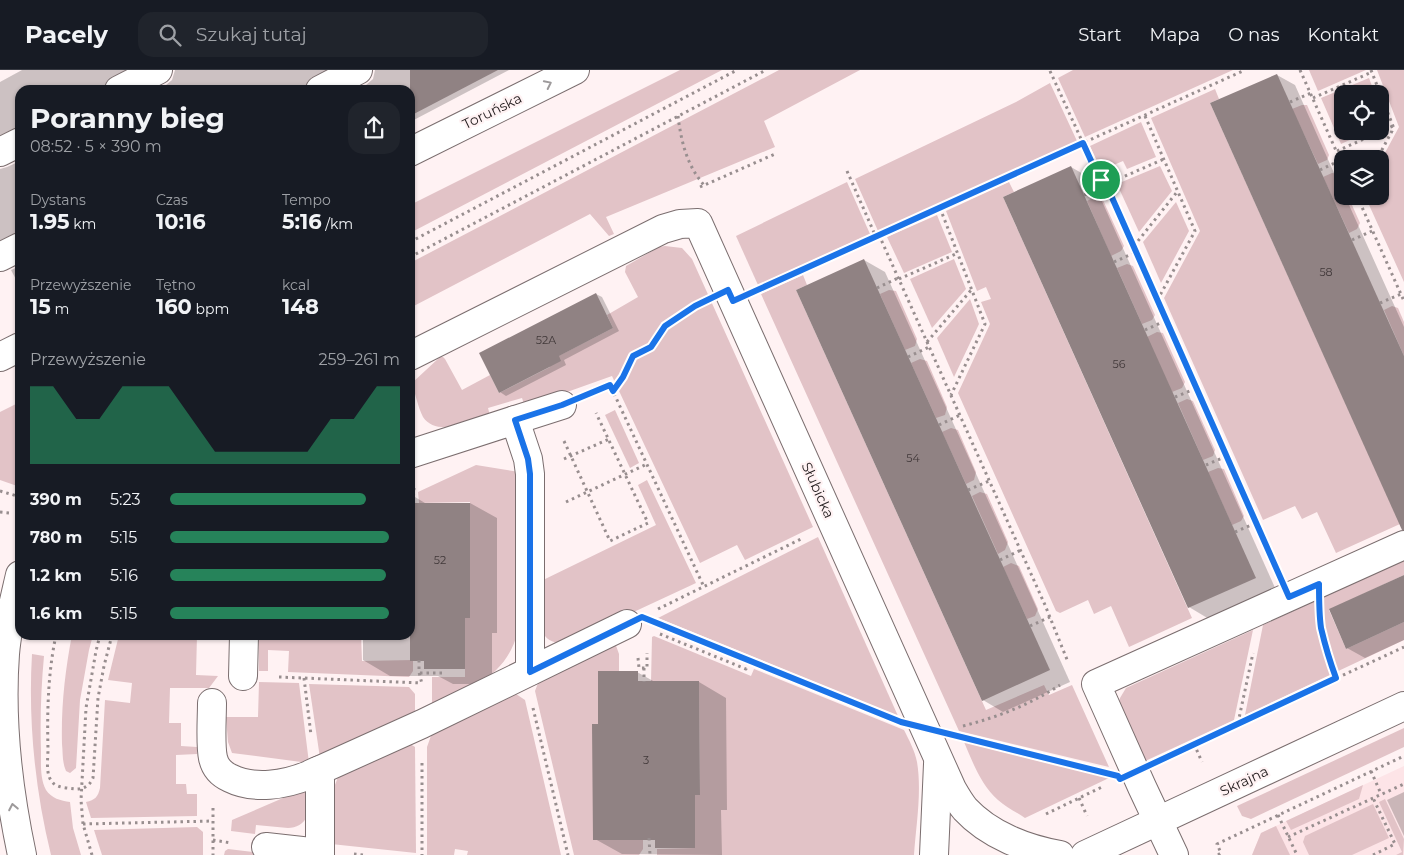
<!DOCTYPE html>
<html lang="pl">
<meta charset="utf-8">
<style>
:root{--surface:#171b24;--page:#20242c;--text:#f1f3f6;--muted:#9ea1a6;--line:#363941;--accent:#26835a}
body{margin:0;font-family:Montserrat,sans-serif;background:var(--page);color:var(--text);height:100vh;display:flex;flex-direction:column;font-size:19px;white-space:nowrap}
*{box-sizing:border-box;margin:0}
p{font-size:16px;color:var(--muted)}
.icon{flex:none;width:28px;height:28px;fill:none;stroke:currentColor;stroke-width:2;stroke-linecap:round;stroke-linejoin:round}
.map{position:relative;flex:1;overflow:hidden}
.drawer{position:absolute;left:15px;top:15px;width:400px;height:555px;display:flex;flex-direction:column;background:var(--surface);border-radius:15px;box-shadow:0 1px 4px #0004}
.drawer>*{flex:none}
.fabs{position:absolute;left:1334px;top:15px;display:grid;gap:10px}
.fabs a{display:grid;place-items:center;width:55px;height:55px;border-radius:10px;background:var(--surface);box-shadow:0 1px 4px #0004;font-size:25px}
.pin{position:absolute;display:grid;place-items:center;width:42px;height:42px;color:#fff;margin:-21px;border:2px solid #fff;border-radius:50%;box-shadow:0 1px 5px #0007}
.round{display:grid;place-items:center;flex:none;width:52px;height:52px;border-radius:15px;background:var(--page)}
.head{display:flex;align-items:center;justify-content:space-between;height:85px;padding:0 15px}
h1{font-size:28px;font-weight:700;line-height:38px}
.stats{display:grid;grid-template-columns:repeat(3,1fr);gap:8px;height:85px;padding:5px 15px}
.stats div{display:grid;align-content:center}
.stats b{font-size:21px;font-weight:700}
.stats small{font-size:14px;font-weight:400}
.stats p{font-size:14px}
.chart{height:140px;padding:10px 15px}
.chart p{display:flex;justify-content:space-between}
.chart svg{width:100%;height:90px;margin-top:5px;fill:var(--accent);opacity:.7}
ul{padding:0 15px;list-style:none;font-size:16px}
li{display:grid;grid-template-columns:80px 60px 1fr;align-items:center;height:38px}
li i{height:12px;border-radius:6px;background:var(--accent)}
header{display:flex;align-items:center;gap:30px;box-sizing:border-box;height:70px;padding:0 25px;background:var(--surface);border-bottom:1px solid var(--line)}
header strong{font-size:24px}
nav{display:flex;gap:28px;margin-inline-start:auto;font-size:18px}
.search{width:350px;height:45px;background:var(--page);display:flex;align-items:center;gap:12px;box-sizing:border-box;padding:0 18px;border-radius:15px;color:var(--muted);font-size:19px}
.map>svg:first-child{display:block}
.built{fill:#fde4e7}
.green{fill:#e2c3c7}
.shadow{fill:#0003}
.building{fill:#908283}
.lines{fill:none;stroke-linecap:round;stroke-linejoin:round}
.minor-casing{stroke:#7b6e6f;stroke-width:30}
.major-casing{stroke:#7b6e6f;stroke-width:30}
.highway-casing{stroke:#7b6e6f;stroke-width:30}
.path{stroke:#988e8f;stroke-width:3;stroke-dasharray:2.5 4;stroke-linecap:butt}
.minor{stroke:#fff;stroke-width:28}
.major{stroke:#fff;stroke-width:28}
.highway{stroke:#fff;stroke-width:28}
.oneway{stroke:#9d9a9b}
.route-casing{stroke:#fff;stroke-width:10}
.route{stroke:#1a73e8;stroke-width:6}
.labels{text-anchor:middle;dominant-baseline:central;stroke-width:4.5;stroke-linejoin:round;paint-order:stroke}
.number-label{font-size:11px;fill:#403839}
.street-label{font-size:14px;fill:#251f20;stroke:#fff2f3}
</style>
<header>
<strong>Pacely</strong>
<div class="search"><svg class="icon" aria-label="search" viewBox="0 0 24 24"><circle cx="10" cy="10" r="6"/><path d="M15 15l6 6"/></svg>Szukaj tutaj</div>
<nav><a>Start</a><a>Mapa</a><a>O nas</a><a>Kontakt</a></nav>
</header>
<div class="map">
<svg width="1404" height="785" viewBox="0 0 1404 785">
<rect width="100%" height="100%" fill="#fff2f3"/>
<!-- built -->
<polygon class="built" points="1404,696 1404,785 1252,785 1261,763"/>
<!-- green -->
<g class="green">
<polygon points="680,0 722,0 410,163 410,135"/>
<polygon points="779,0 860,0 764,51 775,77 606,147 614,164 609,166 590,144 410,238 410,193"/>
<polygon points="1073,0 1233,0 1085,67 1058,8"/>
<polygon points="1309,0 1366,0 1318,21"/>
<polygon points="1377,0 1404,0 1404,212 1365,126 1380,126 1380,92 1399,57"/>
<polygon points="1369,8 1375,24 1342,24 1342,61 1369,61 1341,74 1321,28"/>
<polygon points="1050,13 1077,71 878,161 855,109 1016,32"/>
<polygon points="1215,19 1219,29 1210,33 1400,454 1336,483 1317,442 1302,449 1295,436 1263,450 1164,228 1200,161 1151,48"/>
<polygon points="1302,35 1307,35 1329,85 1327,90 1318,94 1292,39"/>
<polygon points="1141,52 1156,87 1127,99 1123,91 1109,97 1112,105 1105,109 1090,76"/>
<polygon points="1160,96 1172,121 1139,162 1117,114"/>
<polygon points="1332,103 1338,104 1342,114 1342,126 1348,126 1360,153 1357,159 1349,163 1323,107"/>
<polygon points="847,112 870,164 758,215 736,166"/>
<polygon points="1009,112 1014,122 1003,127 1192,548 1129,577 1111,536 1094,544 1088,530 1060,543 1056,541 958,323 990,254 981,232 991,229 986,217 977,221 946,141"/>
<polygon points="1097,126 1102,128 1124,176 1121,181 1111,186 1087,131"/>
<polygon points="1176,132 1189,161 1161,213 1143,172"/>
<polygon points="937,145 952,182 904,203 887,167"/>
<path d="M665,176l17,2 10,11 121,268 -68,33 -8,-15 -37,18 -88,-187 -87,31 -3,-9 -34,10 2,8c-18,5 -53,22 -67,1 -5,-10 -8,-24 -11,-34l28,-26h3l2,2 17,31 28,-15 9,18 51,-26 -3,-5 66,-34 -6,-13 31,-18 -13,-25 1,-6 33,-19z"/>
<polygon points="954,189 966,219 932,258 910,209"/>
<polygon points="1127,194 1133,196 1155,245 1152,250 1142,254 1117,198"/>
<polygon points="803,205 807,215 796,220 986,640 1044,615 1049,625 1072,615 1109,697 959,661 761,224"/>
<polygon points="889,220 896,221 917,269 915,276 905,280 880,224"/>
<polygon points="970,229 979,254 954,307 937,268"/>
<polygon points="1392,236 1398,238 1404,252 1404,286 1384,240"/>
<polygon points="1157,262 1163,263 1185,312 1182,318 1172,322 1147,267"/>
<polygon points="920,289 927,291 947,337 945,345 936,348 911,293"/>
<polygon points="1187,329 1193,331 1215,380 1213,386 1203,390 1178,333"/>
<polygon points="20,332 20,417 0,410 0,342"/>
<polygon points="615,340 639,393 630,398 605,345"/>
<polygon points="951,358 958,360 976,402 974,410 966,414 942,362"/>
<path d="M476,395l43,7 -1,159c-12,47 -47,56 -86,75v-29h33v-59l5,-1v-115l-51,1 -1,-11z"/>
<polygon points="1218,398 1224,399 1244,446 1241,451 1232,455 1208,402"/>
<path d="M647,410l49,103 -129,60c-8,0 -17,0 -22,-7 -5,-7 -4,-45 -4,-55l115,-56 -18,-40z"/>
<polygon points="980,422 987,424 1008,472 1005,480 998,484 972,426"/>
<polygon points="818,467 898,646 658,548"/>
<polygon points="1404,490 1404,505 1329,540 1346,579 1404,552 1404,570 1245,645 1263,555"/>
<polygon points="1011,493 1019,496 1038,539 1035,546 1027,549 1003,497"/>
<polygon points="1253,560 1234,650 1143,692 1118,635 1120,628 1126,618"/>
<path d="M72,565h21l-4,15 -9,50 -4,68 -6,5 -4,-2c-4,-9 -3,-18 -4,-27 -1,-37 3,-73 10,-109z"/>
<path d="M119,565h78l-1,40 22,1 -9,12h-39l-1,35h12v23l16,1v7l-21,1v29h10l1,10h10v22l-106,2 -5,-16c9,-2 12,-5 14,-14l5,-88 25,3 2,-20 -24,-3z"/>
<polygon points="259,565 361,565 362,591 413,590 413,601 409,607 288,602 289,581 268,580 268,601 259,601"/>
<path d="M654,566l97,40 3,-7 150,61c5,10 11,21 13,32 5,30 -1,63 -3,93h-257v-6l38,-1v-53h5l-1,-114 -48,1 1,-45z"/>
<polygon points="614,570 619,584 619,601 598,601 598,655 643,768 643,779 639,785 574,785 535,621 540,608"/>
<path d="M32,584l12,2c-3,32 -4,64 -3,96 0,12 -1,27 5,38 5,8 15,11 24,12l3,26 8,27h-30c-16,-65 -23,-134 -19,-201z"/>
<polygon points="259,612 299,613 309,693 232,683 228,672 226,647 258,647"/>
<polygon points="309,614 409,617 415,624 415,643 320,688"/>
<polygon points="513,622 525,630 561,785 467,785 468,781 455,779 454,785 427,785 427,677 432,663"/>
<polygon points="1404,658 1404,677 1251,749 1242,746 1237,736"/>
<polygon points="407,672 415,677 416,783 331,774 331,725 340,702"/>
<path d="M964,672l145,36 -84,40c-9,-6 -19,-11 -27,-18 -17,-15 -25,-37 -34,-58z"/>
<polygon points="1363,715 1359,729 1291,760 1286,751"/>
<path d="M304,719l3,3v24c-3,8 -11,12 -19,12l-32,-3 -1,9 -24,-3 1,-11z"/>
<polygon points="1385,729 1404,769 1403,785 1396,785 1402,782 1379,732"/>
<polygon points="1373,734 1389,768 1352,785 1309,785 1303,772 1305,766"/>
<polygon points="1276,756 1290,785 1252,785 1261,763"/>
<polygon points="197,757 203,762 203,785 102,785 94,760"/>
<polygon points="228,779 253,782 253,785 224,785 225,781"/>
</g>
<!-- shadow -->
<g class="shadow">
<polygon points="22,0 136,0 110,20 20,20 20,61 0,71 0,12"/>
<polygon points="175,0 336,0 311,20 156,20 166,15 172,10"/>
<polygon points="375,0 509,0 410,52 410,20 356,20 366,15 373,9"/>
<polygon points="1277,5 1295,15 1342,121 1342,126 1345,126 1404,257 1404,459"/>
<polygon points="20,91 20,166 0,173 0,99 7,97"/>
<polygon points="1071,97 1092,109 1276,520 1209,549 1189,537"/>
<polygon points="864,190 885,202 1070,612 1003,642 983,630"/>
<polygon points="20,196 20,217 11,200"/>
<polygon points="596,224 602,227 619,261 564,290 566,295 506,326 500,322"/>
<polygon points="410,424 425,433 470,433 497,448 497,563 492,563 492,614 453,614 438,606 390,606 363,590 363,565 410,565"/>
<polygon points="1404,507 1404,570 1365,588 1347,578"/>
<polygon points="637,602 655,612 699,612 726,628 727,740 721,740 722,785 622,784 595,769 600,656"/>
<polygon points="1404,722 1404,766 1387,730"/>
</g>
<!-- building -->
<g class="building">
<polygon points="410,0 498,0 410,46"/>
<polygon points="1277,4 1404,286 1404,460 1402,460 1210,33"/>
<polygon points="1071,96 1256,508 1188,538 1003,127"/>
<polygon points="864,189 1050,600 982,631 796,220"/>
<polygon points="596,223 613,258 559,286 561,291 499,323 479,283"/>
<polygon points="410,433 470,433 470,548 465,548 465,599 424,599 424,591 410,591"/>
<polygon points="1404,505 1404,552 1346,579 1329,539"/>
<polygon points="598,601 638,601 638,611 699,611 700,725 695,725 695,778 655,778 655,770 593,770 592,654 598,654"/>
</g>
<g class="lines">
<!-- minor casing -->
<g class="minor-casing">
<g id="minor">
<path d="M410,286l253,-127 17,-5 18,-1 254,566c4,7 8,14 13,20 24,26 61,40 95,46"/>
<polyline points="515,350 562,335"/>
<polyline points="410,384 515,350 528,389 530,404 530,601"/>
<polyline points="243,606 244,565"/>
<path d="M212,633c0,15 -2,41 1,55 2,9 8,16 17,20 24,12 55,7 79,-3 4,-2 7,-4 11,-5"/>
<polyline points="266,777 320,783"/>
<polyline points="320,785 320,700 422,654 627,554"/>
<polyline points="934,785 938,694"/>
<polyline points="1085,785 1404,636"/>
<polyline points="1174,785 1142,717 1096,614 1404,475"/>
</g>
</g>
<!-- major casing -->
<g class="major-casing">
<g id="major">
<polyline points="410,82 575,0"/>
<polyline points="0,287 20,277"/>
<path d="M20,505c-6,26 -13,53 -15,79 -5,68 3,135 17,201"/>
</g>
</g>
<!-- highway casing -->
<g class="highway-casing">
<g id="highway">
<polyline points="119,20 158,0"/>
<polyline points="320,20 358,0"/>
<polyline points="0,82 20,72"/>
<polyline points="0,187 20,177"/>
</g>
</g>
<!-- path -->
<g class="path">
<polyline points="1300,0 1342,94"/>
<polyline points="1371,0 1393,56 1392,61 1377,89"/>
<polyline points="1050,1 1098,106 1107,114 1275,496"/>
<polyline points="1313,28 1372,2"/>
<polyline points="1290,32 1311,23"/>
<path d="M678,46c3,25 9,50 26,69"/>
<polyline points="1145,46 1195,161 1158,229"/>
<polyline points="1337,81 1393,56"/>
<polyline points="1320,100 1341,90"/>
<polyline points="847,101 876,167"/>
<polyline points="1107,114 1164,89"/>
<polyline points="700,117 775,84"/>
<polyline points="1084,125 1107,115"/>
<polyline points="1357,126 1404,231"/>
<polyline points="940,138 985,254 951,325"/>
<polyline points="879,165 1045,535 1068,592"/>
<polyline points="1352,170 1372,161"/>
<polyline points="410,172 737,0"/>
<polyline points="1134,176 1177,122"/>
<polyline points="410,187 766,0"/>
<polyline points="1114,192 1136,182"/>
<polyline points="899,209 958,183"/>
<polyline points="765,216 1245,0"/>
<polyline points="877,218 898,208"/>
<polyline points="1380,233 1401,224"/>
<polyline points="1145,260 1167,250"/>
<polyline points="927,272 972,219"/>
<polyline points="908,287 929,277"/>
<polyline points="613,321 623,307 633,286 651,277 665,256 696,236"/>
<polyline points="595,322 610,315 704,517"/>
<polyline points="1175,327 1197,318"/>
<polyline points="939,355 960,345"/>
<polyline points="564,371 610,471 648,453 596,343"/>
<polyline points="564,389 609,369"/>
<polyline points="1206,395 1227,386"/>
<polyline points="968,420 989,411"/>
<polyline points="0,421 17,426"/>
<polyline points="566,432 647,394"/>
<polyline points="413,433 414,418"/>
<polyline points="0,442 10,443"/>
<polyline points="1235,462 1256,453"/>
<polyline points="1000,490 1021,480"/>
<polyline points="658,539 801,469"/>
<polyline points="1320,552 1327,581 1336,608"/>
<polyline points="662,555 879,643"/>
<polyline points="1030,556 1050,547"/>
<polyline points="660,564 746,599 749,590"/>
<path d="M56,565c-8,38 -9,76 -8,114 0,10 -3,26 5,34 5,5 15,5 22,6 8,0 14,-2 18,-11l5,-80 6,-32 8,-31"/>
<polyline points="638,588 639,598 647,598 647,583"/>
<polyline points="419,590 419,602 422,614"/>
<polyline points="644,598 644,612"/>
<polyline points="420,603 442,603"/>
<polyline points="279,607 421,613"/>
<polyline points="304,608 311,665"/>
<polyline points="533,638 568,785"/>
<polyline points="1238,653 1253,583"/>
<path d="M963,656c35,-9 66,-21 97,-41"/>
<polyline points="968,669 1096,700"/>
<polyline points="1194,674 1202,692"/>
<polyline points="1166,687 1404,577"/>
<polyline points="422,693 422,785"/>
<polyline points="1371,701 1381,724"/>
<polyline points="1079,728 1087,746"/>
<polyline points="213,738 213,785"/>
<polyline points="1046,744 1104,716"/>
<polyline points="1278,745 1297,785"/>
<polyline points="83,754 213,751"/>
<polyline points="1288,767 1404,714"/>
<polyline points="649,768 650,785"/>
<polyline points="213,770 231,773"/>
<polyline points="354,784 364,785"/>
<polyline points="92,785 83,754 81,730 86,638 96,581 100,565"/>
<polyline points="1218,785 1221,783 1217,774 1404,686"/>
<polyline points="1373,785 1395,774 1373,728"/>
</g>
<!-- minor -->
<use href="#minor" class="minor"/>
<!-- major -->
<use href="#major" class="major"/>
<!-- highway -->
<use href="#highway" class="highway"/>
</g>
<!-- one-way arrows -->
<defs><path id="oneway-chevron" d="M-2-3.5L2.5 0L-2 3.5" fill="none" stroke-width="1.6" stroke-linecap="round" stroke-linejoin="round" transform="scale(1.25)"/></defs>
<g class="oneway">
<use href="#oneway-chevron" transform="translate(548 14) rotate(-26)"/>
<use href="#oneway-chevron" transform="translate(13 737) rotate(-101)"/>
</g>
<g class="lines">
<!-- route casing -->
<g class="route-casing">
<path id="route" d="M1083,73l15,33 8,8 183,413 30,-13c0,15 0,30 2,44 4,17 9,34 15,50l-216,101 -2,-3 -217,-54 -259,-105 -112,55v-198l-2,-15 -13,-39 47,-15 48,-20 3,6 10,-14 10,-21 18,-9 14,-21 30,-20 33,-16 5,11z"/>
</g>
<!-- route -->
<use href="#route" class="route"/>
</g>
<g class="labels">
<!-- number labels -->
<g class="number-label">
<text x="1326" y="202">58</text>
<text x="546" y="270">52A</text>
<text x="1119" y="294">56</text>
<text x="913" y="388">54</text>
<text x="440" y="490">52</text>
<text x="646" y="690">3</text>
</g>
<!-- street labels -->
<g class="street-label">
<text transform="translate(492 41) rotate(-26)">Toruńska</text>
<text transform="translate(818 420) rotate(66)">Słubicka</text>
<text transform="translate(1244 711) rotate(-25)">Skrajna</text>
</g>
</g>
</svg>
<div class="fabs">
<a><svg class="icon" aria-label="locate" viewBox="0 0 24 24"><circle cx="12" cy="12" r="6"/><path d="M12 2v4M12 18v4M2 12h4M18 12h4"/></svg></a>
<a><svg class="icon" aria-label="layers" viewBox="0 0 24 24"><path d="M12 4l9 5-9 5-9-5zM3 14l9 5 9-5"/></svg></a>
</div>
<div class="pin" style="left:1101px;top:110px;background:#1e9e55"><svg class="icon" aria-label="arrive" viewBox="0 0 24 24"><path d="M6 21V4h12l-3 4 3 4H6"/></svg></div>
<section class="drawer">
<div class="head"><div><h1>Poranny bieg</h1><p>08:52 · 5 × 390 m</p></div><a class="round"><svg class="icon" aria-label="share" viewBox="0 0 24 24"><path d="M12 15V3M7 8l5-5 5 5M5 13v7h14v-7"/></svg></a></div>
<div class="stats">
<div><p>Dystans</p><b>1.95<small> km</small></b></div>
<div><p>Czas</p><b>10:16</b></div>
<div><p>Tempo</p><b>5:16<small> /km</small></b></div>
</div>
<div class="stats">
<div><p>Przewyższenie</p><b>15<small> m</small></b></div>
<div><p>Tętno</p><b>160<small> bpm</small></b></div>
<div><p>kcal</p><b>148</b></div>
</div>
<div class="chart"><p><span>Przewyższenie</span>259–261 m</p>
<svg viewBox="0 0 160 44" preserveAspectRatio="none"><path d="M0 44V6L10 6L20 22L30 22L40 6L50 6L60 6L70 22L80 38L90 38L100 38L110 38L120 38L130 22L140 22L150 6L160 6V44z"/></svg>
</div>
<ul>
<li><b>390 m</b>5:23<i style="width:85%"></i></li>
<li><b>780 m</b>5:15<i style="width:95%"></i></li>
<li><b>1.2 km</b>5:16<i style="width:94%"></i></li>
<li><b>1.6 km</b>5:15<i style="width:95%"></i></li>
</ul>
</section>
</div>
